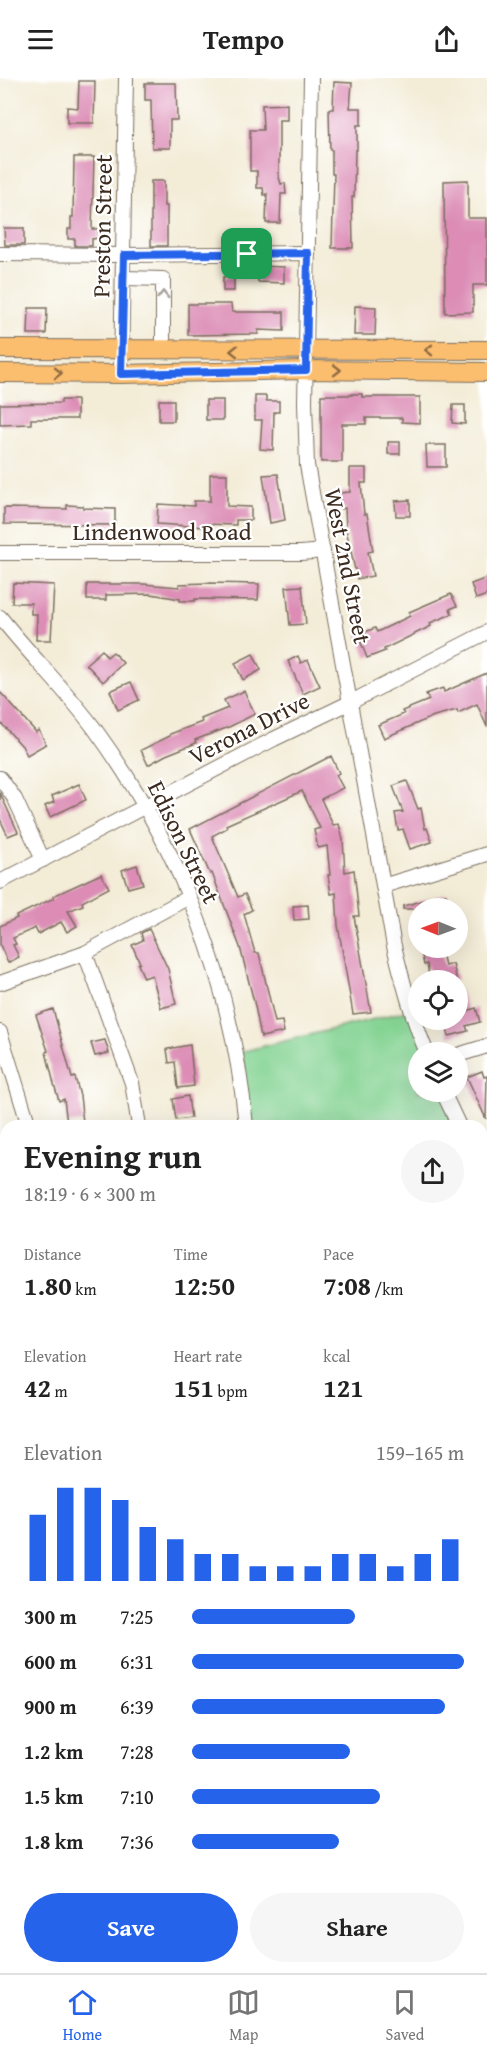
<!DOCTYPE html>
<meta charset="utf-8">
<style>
:root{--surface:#fff;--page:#f6f6f6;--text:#222;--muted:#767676;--line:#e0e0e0;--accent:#2563eb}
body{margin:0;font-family:"Gentium Book Plus",serif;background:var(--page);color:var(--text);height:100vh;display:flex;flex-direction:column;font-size:22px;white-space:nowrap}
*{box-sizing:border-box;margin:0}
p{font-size:20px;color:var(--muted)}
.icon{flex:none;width:33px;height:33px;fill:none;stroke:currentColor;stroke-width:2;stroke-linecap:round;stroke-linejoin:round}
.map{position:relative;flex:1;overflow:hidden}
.details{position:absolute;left:0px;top:1042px;width:488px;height:854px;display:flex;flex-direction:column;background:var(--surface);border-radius:18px 18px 0 0;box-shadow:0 6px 24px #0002}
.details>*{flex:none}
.needle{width:39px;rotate:271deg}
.tools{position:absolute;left:408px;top:820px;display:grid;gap:12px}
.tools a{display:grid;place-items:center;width:60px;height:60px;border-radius:50%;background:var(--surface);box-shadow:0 6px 24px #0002;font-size:30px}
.pin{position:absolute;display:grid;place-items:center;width:51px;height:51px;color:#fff;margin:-26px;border-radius:12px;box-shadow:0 3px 9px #0006}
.round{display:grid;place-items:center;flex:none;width:63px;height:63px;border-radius:32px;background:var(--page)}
.head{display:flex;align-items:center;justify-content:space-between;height:102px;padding:0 24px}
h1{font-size:33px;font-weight:700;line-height:45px}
.figures{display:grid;grid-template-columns:repeat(3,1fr);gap:9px;height:102px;padding:6px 24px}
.figures div{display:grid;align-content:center}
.figures b{font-size:26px;font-weight:700}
.figures small{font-size:16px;font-weight:400}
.figures p{font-size:16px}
.chart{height:168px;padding:12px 24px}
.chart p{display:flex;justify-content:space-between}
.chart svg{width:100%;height:108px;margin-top:6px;stroke:var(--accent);stroke-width:6}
.action{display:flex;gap:12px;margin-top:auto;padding:12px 24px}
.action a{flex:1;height:69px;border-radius:36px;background:var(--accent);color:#fff;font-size:24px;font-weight:700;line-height:69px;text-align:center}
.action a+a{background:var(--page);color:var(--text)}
ul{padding:0 24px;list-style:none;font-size:20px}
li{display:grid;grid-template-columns:96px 72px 1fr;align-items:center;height:45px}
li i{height:15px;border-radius:8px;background:var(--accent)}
header{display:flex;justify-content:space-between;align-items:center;height:78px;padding:0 24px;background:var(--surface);font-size:27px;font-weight:700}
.dock{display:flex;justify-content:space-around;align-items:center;height:84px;border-top:2px solid var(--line);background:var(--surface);font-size:16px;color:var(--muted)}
.dock a{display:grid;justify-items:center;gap:3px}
.dock .active{color:var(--accent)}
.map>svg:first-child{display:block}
.green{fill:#83d392;stroke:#5f7e58;stroke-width:1.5}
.building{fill:#dc8cb5}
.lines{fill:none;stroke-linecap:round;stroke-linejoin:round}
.minor-casing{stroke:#7b6e5f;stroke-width:16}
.major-casing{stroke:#7b6e5f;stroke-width:20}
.minor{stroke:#fff;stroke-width:14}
.major{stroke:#fbbd6e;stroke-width:18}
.oneway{stroke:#a79f9a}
.oneway2{stroke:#916c42}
.route-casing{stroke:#fff;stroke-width:12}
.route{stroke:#2563eb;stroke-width:8}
.labels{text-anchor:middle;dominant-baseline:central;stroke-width:4.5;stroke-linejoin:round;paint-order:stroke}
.street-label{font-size:24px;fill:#3b2a1e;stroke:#fff}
</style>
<header><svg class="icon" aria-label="menu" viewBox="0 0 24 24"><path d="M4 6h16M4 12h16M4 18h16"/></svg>Tempo<svg class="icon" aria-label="share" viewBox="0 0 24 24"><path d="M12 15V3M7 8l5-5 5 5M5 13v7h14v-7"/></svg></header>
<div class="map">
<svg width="487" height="1895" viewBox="0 0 487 1895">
<rect width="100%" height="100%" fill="#fff"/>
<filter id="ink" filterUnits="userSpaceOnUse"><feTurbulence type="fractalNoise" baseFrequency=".0167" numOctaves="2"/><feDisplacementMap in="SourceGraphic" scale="12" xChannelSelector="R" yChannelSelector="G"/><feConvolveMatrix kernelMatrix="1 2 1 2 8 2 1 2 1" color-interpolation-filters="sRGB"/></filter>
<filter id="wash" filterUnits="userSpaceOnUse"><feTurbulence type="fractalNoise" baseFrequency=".008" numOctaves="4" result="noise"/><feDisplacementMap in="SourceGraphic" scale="24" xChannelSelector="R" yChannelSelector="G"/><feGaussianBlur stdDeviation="1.35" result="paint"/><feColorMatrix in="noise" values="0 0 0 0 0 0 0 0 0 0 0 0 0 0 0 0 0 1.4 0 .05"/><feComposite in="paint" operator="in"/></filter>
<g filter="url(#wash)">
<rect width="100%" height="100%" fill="#f3ecd7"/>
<!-- green -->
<g class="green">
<polygon points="411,932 427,975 418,975 418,1014 443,1014 459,1048 246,1048 236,975"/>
<polygon points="482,1098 487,1110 487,1309 482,1309"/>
</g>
<g id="blocks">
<!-- building -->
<g class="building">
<polygon points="79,3 95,3 94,45 67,45 67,29 78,30"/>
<polygon points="334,4 352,5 350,30 361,30 361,47 357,47 357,72 355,72 354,119 352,119 353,170 332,170 334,96 332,96 332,72 330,72 329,31 333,31"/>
<polygon points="145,5 176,5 177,42 170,42 170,70 152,70 151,22 145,22"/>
<polygon points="287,26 287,42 279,42 279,99 281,106 285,105 286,116 281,116 280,145 266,145 267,116 264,117 263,110 257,110 257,93 250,93 250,52 263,52 262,27"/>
<polygon points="74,79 94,79 92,151 98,151 99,160 92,161 92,168 75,168 75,161 68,161 68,151 71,151 71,139 73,139"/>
<polygon points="468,102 468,140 487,140 487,207 473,207 473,234 445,235 444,103"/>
<polygon points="151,103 164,103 164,128 167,128 167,168 151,168"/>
<polygon points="4,150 24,150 24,167 5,167"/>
<polygon points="259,188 284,189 284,205 258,204"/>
<polygon points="234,198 234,213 223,213 223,199"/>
<polygon points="188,226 231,226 232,234 284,234 284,253 258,252 258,256 188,257"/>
<polygon points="355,228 376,229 375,257 354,257"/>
<polygon points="29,230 47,230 46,256 28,256"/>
<polygon points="352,316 362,316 362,319 420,319 420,345 402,344 402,340 366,340 366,346 342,346 342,384 321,384 321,317 352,317"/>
<polygon points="255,318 266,318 266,323 279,323 279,334 274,334 273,372 260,371 262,342 255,342"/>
<polygon points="61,322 77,322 77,341 31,341 31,346 0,347 0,326 61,325"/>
<rect x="159" y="322" width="15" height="21"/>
<rect x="206" y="322" width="17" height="20"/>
<polygon points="453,327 465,327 465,346 452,345"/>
<rect x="388" y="364" width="12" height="12"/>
<polygon points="426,367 446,367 446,389 427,389"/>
<polygon points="350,390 366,390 366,405 361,405 364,436 367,436 373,473 368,474 373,498 357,501 346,451 345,430 341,431 339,415 350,414"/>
<polygon points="210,396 227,396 227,428 251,429 251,442 236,442 236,447 206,446 206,449 157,446 158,426 194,428 194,423 210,423"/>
<polygon points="278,396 285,442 270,445 263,397"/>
<polygon points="410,422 410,438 396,438 395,423"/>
<polygon points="67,427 83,428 83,430 115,431 115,447 4,446 4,430 67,431"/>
<polygon points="487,500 487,517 476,521 471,506"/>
<polygon points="13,505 54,507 51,562 36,562 37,536 31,536 31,525 12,525"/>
<polygon points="208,505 259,506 258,522 195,521 195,523 180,523 180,521 151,516 106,517 106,522 87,522 87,506 143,506 179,509 179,506"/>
<polygon points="302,508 306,546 290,547 286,509"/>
<polygon points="451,516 457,528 450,531 452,536 430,545 431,548 384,571 385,573 367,580 358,557 375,550 377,554 410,538 409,534"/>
<polygon points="102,572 107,579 113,574 123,585 103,604 86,586"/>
<polygon points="253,576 261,592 243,602 235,585"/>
<polygon points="298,578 301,585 308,582 320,608 303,616 288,583"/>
<polygon points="487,595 487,649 477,626 458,635 457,632 434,638 384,660 378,647 404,636 402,633 429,622 426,616 443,610 444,614"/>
<polygon points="131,604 139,622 118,632 110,613"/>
<polygon points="244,613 255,636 229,649 195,662 196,665 166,677 148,687 141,672 170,658 170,656 202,644 201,641 228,630 224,622"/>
<polygon points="0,614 36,654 39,652 46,666 27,677 22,668 0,644"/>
<polygon points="331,678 339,695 336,697 343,710 321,721 333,747 339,746 343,762 345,794 354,792 359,838 354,838 371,934 353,936 338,847 336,815 331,816 328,797 330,797 327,768 318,770 314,752 320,750 302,713 226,747 227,750 212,758 238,819 245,816 252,832 244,836 255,875 259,875 275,944 282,943 284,954 261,959 255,928 240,869 212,795 210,796 190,751"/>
<polygon points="407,703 418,731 421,730 425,751 427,750 432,764 410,771 403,751 398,752 395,735 403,734 393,708"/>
<polygon points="79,706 86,722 50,739 45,728 54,724 52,718"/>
<polygon points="0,715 18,754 8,758 0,741"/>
<polygon points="137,787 143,806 128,810 122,792"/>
<polygon points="101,796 109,810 82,824 83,827 68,833 77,848 67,854 61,844 38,856 35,850 13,860 16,866 13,867 19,879 8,885 0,867 0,848 17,840 16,838 54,820 53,818"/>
<polygon points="446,816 450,831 403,831 403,828"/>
<polygon points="308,827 309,841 294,842 293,828"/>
<polygon points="149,851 168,891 176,926 161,930 152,897 144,900 138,886 140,885 132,867 143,862 141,855"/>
<polygon points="434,870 441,870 445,888 453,886 457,903 430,903 427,886 424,887 421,873"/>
<polygon points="459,911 467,933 476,930 480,944 466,948 468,953 449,958 444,942 458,942"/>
<polygon points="53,931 72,1000 75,999 80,1018 83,1044 67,1046 64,1021 59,1023 54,1006 46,974 48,973 36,937"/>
<polygon points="105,962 109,975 95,978 91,965"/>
<polygon points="190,967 194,1008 178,1010 175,984 169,985 167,971"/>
<polygon points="482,993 484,999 487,998 486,1041 467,999"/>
<polygon points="188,1018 191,1040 176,1042 173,1021"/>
</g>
</g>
</g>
<g filter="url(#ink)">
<use href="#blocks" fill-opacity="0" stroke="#7b6e5f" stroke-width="1.5"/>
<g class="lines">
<!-- minor casing -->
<g class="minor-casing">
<g id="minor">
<path d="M311,0l-6,325 2,62 87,481c9,36 18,72 33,107"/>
<polyline points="0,176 124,177 308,175"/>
<polyline points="124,200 163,201 163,272"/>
<polyline points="121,296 126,0"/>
<polyline points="0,475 301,475 323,473"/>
<path d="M0,539c30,38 65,72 94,111 85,116 139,255 152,398"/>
<polyline points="0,700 15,721 43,782"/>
<polyline points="0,804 274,661 349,625 487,554"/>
<polyline points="383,808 487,776"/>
<polyline points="85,875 132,1005 139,1048"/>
<polyline points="0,905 85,875 189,819"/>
<polyline points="0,954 29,1048"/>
<polyline points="458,977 487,968"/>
<polyline points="443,1014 459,1048"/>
<polyline points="482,1098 487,1110"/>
<polyline points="0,1211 6,1211"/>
<polyline points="0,1300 6,1300"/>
<polyline points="482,1309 487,1309"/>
<polyline points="0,1322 6,1322"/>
<polyline points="482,1327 487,1327"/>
<polyline points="0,1499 6,1499"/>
<polyline points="482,1503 487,1503"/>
<polyline points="0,1648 6,1646"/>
<polyline points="0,1703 6,1680"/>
<polyline points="0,1884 6,1884"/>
<polyline points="166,1890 166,1895"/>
<polyline points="348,1895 348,1890"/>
</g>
</g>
<!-- major casing -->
<g class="major-casing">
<g id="major">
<polyline points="0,271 487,272"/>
<polyline points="0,295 121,296 305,292 487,294"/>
</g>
</g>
<!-- minor -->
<use href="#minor" class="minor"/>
<!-- major -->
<use href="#major" class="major"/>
</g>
<!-- one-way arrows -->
<defs><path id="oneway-chevron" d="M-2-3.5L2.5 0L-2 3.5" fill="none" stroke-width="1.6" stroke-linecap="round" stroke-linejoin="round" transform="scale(1.5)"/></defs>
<use class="oneway" href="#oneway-chevron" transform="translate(163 217) rotate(-90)"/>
<g class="oneway2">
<use href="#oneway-chevron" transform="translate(429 272) rotate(180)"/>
<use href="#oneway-chevron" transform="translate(234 273) rotate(-180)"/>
<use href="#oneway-chevron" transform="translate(337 292)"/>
<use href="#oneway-chevron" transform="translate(58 295)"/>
</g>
</g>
<g class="lines" filter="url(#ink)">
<!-- route casing -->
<g class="route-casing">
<polygon id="route" points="308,175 306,292 121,296 124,177"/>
</g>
<!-- route -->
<use href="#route" class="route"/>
</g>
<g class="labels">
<!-- street labels -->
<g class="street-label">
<text transform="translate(102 148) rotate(-89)">Preston Street</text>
<text x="162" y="453">Lindenwood Road</text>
<text transform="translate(348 488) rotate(79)">West 2nd Street</text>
<text transform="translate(249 650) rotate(-27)">Verona Drive</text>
<text transform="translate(184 764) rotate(64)">Edison Street</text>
</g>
</g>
</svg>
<div class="tools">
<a><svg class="needle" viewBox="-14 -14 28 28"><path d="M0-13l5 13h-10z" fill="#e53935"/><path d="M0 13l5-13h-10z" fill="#767676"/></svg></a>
<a><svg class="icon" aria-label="locate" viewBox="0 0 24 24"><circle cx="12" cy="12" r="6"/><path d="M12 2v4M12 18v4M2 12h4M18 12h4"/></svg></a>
<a><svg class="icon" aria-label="layers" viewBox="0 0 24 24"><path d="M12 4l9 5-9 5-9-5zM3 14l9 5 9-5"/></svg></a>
</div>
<div class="pin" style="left:247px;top:176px;background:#1e9e55"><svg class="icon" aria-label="arrive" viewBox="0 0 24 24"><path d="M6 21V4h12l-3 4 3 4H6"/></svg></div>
<section class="details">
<div class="head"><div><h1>Evening run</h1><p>18:19 · 6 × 300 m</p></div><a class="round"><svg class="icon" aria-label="share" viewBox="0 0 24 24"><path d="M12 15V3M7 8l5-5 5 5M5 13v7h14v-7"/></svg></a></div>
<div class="figures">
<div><p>Distance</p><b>1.80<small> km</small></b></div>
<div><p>Time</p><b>12:50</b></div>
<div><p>Pace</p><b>7:08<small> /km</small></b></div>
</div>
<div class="figures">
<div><p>Elevation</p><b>42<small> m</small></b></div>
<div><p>Heart rate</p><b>151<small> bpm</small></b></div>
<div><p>kcal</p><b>121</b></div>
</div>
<div class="chart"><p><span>Elevation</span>159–165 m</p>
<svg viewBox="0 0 160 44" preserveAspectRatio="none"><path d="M5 44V17M15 44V6M25 44V6M35 44V11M45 44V22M55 44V27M65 44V33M75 44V33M85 44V38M95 44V38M105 44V38M115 44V33M125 44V33M135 44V38M145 44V33M155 44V27"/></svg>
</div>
<ul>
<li><b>300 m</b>7:25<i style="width:60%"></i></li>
<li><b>600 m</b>6:31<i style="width:100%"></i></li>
<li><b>900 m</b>6:39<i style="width:93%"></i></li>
<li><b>1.2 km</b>7:28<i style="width:58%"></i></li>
<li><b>1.5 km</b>7:10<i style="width:69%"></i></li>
<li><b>1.8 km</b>7:36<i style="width:54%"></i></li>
</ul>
<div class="action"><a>Save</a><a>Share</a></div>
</section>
</div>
<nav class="dock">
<a class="active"><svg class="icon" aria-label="home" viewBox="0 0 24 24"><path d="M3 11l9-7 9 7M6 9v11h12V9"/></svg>Home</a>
<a><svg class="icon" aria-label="map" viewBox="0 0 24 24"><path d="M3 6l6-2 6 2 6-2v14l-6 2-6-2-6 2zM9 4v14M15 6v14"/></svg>Map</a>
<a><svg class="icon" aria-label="saved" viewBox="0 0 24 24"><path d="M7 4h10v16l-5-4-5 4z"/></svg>Saved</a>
</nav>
